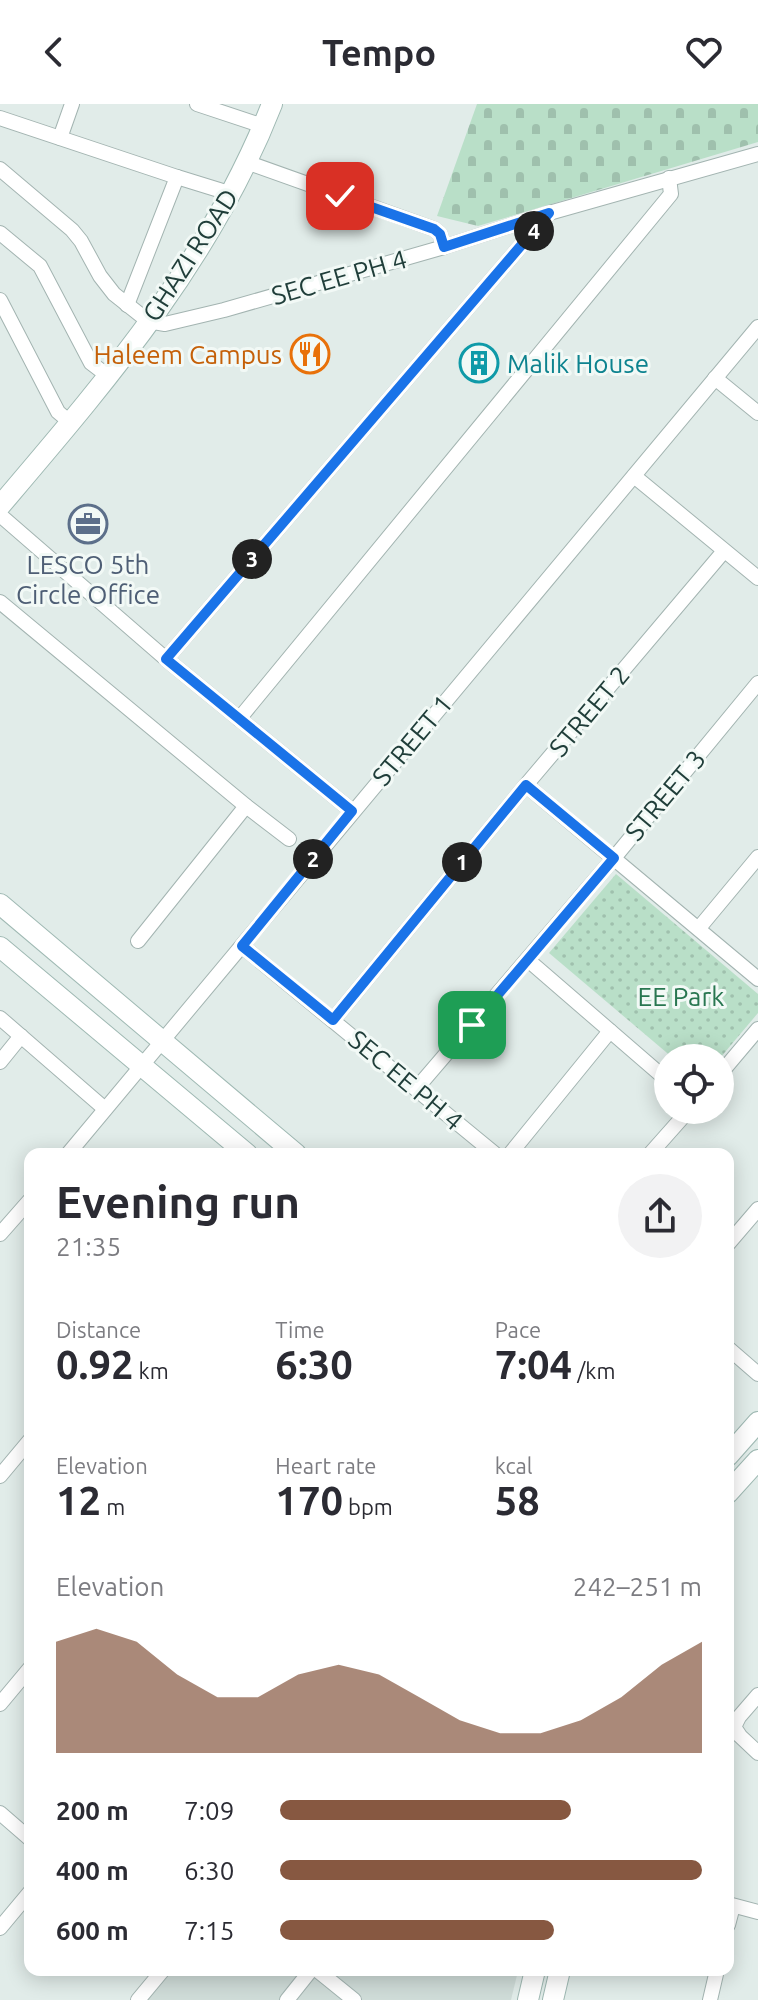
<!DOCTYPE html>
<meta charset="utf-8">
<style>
:root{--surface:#fff;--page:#f2f2f3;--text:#2b2b33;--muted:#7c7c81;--accent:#875841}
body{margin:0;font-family:Ubuntu,sans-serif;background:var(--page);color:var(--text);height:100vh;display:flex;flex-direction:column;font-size:30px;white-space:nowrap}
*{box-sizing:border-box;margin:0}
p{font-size:26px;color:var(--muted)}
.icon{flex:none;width:44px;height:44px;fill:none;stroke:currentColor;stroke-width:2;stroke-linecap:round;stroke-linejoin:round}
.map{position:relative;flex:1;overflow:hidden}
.details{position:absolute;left:24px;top:1044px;width:710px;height:828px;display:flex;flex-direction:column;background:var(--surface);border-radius:16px;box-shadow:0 4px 20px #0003}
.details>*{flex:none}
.buttons{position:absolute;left:654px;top:940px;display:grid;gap:16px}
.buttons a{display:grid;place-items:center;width:80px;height:80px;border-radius:50%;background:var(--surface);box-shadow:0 4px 20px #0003;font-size:40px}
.pin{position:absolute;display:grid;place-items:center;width:68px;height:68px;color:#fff;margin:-34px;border-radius:16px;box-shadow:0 4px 12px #0006}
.km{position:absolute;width:40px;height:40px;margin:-20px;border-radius:50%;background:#222;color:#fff;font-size:22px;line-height:40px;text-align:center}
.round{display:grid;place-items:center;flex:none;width:84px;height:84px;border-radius:42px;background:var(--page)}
.headline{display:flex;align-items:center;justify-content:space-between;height:136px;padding:0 32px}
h1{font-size:44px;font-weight:700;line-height:60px}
.metrics{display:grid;grid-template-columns:repeat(3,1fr);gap:12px;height:136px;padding:8px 32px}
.metrics div{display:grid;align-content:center}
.metrics b{font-size:40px;font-weight:700}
.metrics small{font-size:22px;font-weight:400}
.metrics p{font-size:22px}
.chart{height:224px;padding:16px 32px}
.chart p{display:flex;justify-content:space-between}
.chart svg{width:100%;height:144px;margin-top:8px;fill:var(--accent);opacity:.7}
ul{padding:0 32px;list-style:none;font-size:26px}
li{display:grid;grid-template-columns:128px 96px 1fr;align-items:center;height:60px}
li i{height:20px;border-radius:10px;background:var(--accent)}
header{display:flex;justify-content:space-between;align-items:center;height:104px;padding:0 32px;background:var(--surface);font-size:36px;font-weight:700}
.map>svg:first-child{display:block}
.built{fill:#cfdcd8}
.cemetery{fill:url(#cemetery-stones)}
.park{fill:url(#park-dots)}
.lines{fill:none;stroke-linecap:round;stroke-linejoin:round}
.street-casing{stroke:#a3b4b1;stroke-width:16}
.secondary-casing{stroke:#9fb9b3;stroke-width:22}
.street{stroke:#fff;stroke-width:14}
.secondary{stroke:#fff;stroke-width:20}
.route-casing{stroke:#fff;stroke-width:16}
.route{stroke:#1a73e8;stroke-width:10}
.labels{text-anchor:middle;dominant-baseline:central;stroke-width:6;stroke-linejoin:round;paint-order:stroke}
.street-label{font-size:26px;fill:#203e3a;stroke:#f2f9f6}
.food-label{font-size:26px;fill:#c56008;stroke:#f2f9f6;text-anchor:end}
.culture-label{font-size:26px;fill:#0d838f;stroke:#f2f9f6;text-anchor:start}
.service-label{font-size:26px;fill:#4e5e75;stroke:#f2f9f6}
.park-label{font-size:26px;fill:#297751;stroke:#f2f9f6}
</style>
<header><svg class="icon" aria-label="back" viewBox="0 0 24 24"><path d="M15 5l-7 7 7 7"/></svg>Tempo<svg class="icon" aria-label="heart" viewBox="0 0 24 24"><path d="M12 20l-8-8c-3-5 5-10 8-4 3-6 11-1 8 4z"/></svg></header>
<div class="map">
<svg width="758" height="1896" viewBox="0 0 758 1896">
<defs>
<pattern id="cemetery-stones" width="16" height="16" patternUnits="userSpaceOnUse" patternTransform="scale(2)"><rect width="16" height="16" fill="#b9dfc8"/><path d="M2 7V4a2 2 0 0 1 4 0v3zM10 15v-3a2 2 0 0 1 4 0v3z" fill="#9fc0ad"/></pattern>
<pattern id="park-dots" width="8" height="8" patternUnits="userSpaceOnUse" patternTransform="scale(2)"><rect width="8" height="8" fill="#b9dfc8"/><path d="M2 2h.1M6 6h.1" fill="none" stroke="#9fc0ad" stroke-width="1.8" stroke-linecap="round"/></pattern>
</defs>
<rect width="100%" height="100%" fill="#e1ece9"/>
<!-- built -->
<polygon class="built" points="169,1866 516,1866 518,1867 511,1896 144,1896"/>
<!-- cemetery -->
<polygon class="cemetery" points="477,0 758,0 758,38 478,122 437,112"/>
<!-- park -->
<polygon class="park" points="616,770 758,890 758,909 720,954 673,954 549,849"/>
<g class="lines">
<!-- street casing -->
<g class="street-casing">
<g id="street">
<polyline points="197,0 263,22"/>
<polyline points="0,14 177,73 127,201"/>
<polyline points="60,34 72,0"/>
<polyline points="246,58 434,125 440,130 444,143"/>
<polyline points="0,65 72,126 81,137 100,172 114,190 148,217 165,220 224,206 444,143 549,109 758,50"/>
<polyline points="177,73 232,90"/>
<polyline points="0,129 40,162 91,259 108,272"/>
<polyline points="0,196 58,308 71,319"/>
<polyline points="715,274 758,309"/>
<polyline points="634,372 758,474"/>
<polyline points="0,411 166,555 352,707"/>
<polyline points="0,498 246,702 138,837"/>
<polyline points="166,555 549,109"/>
<polyline points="239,615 671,90 669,74"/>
<polyline points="526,681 758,875"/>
<polyline points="246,702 289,735"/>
<polyline points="699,824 758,753"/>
<polyline points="242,842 495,1050"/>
<polyline points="528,856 668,977"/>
<polyline points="0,914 105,1005"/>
<polyline points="333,916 526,681 724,447"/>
<polyline points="0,958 21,932"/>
<polyline points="720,970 758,925"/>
<polyline points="416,985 614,754 758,579"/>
<polyline points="68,1050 758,223"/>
<polyline points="510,1050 610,927"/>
<polyline points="650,1050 689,1006"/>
<polyline points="0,1130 30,1096"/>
<polyline points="728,1140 758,1105"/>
<polyline points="728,1244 758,1270"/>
<polyline points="0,1372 30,1336"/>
<polyline points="0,1600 30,1564"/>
<polyline points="734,1623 739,1613 758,1591"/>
<polyline points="728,1624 734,1623 740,1632 758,1649"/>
<polyline points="0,1709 30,1735"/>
<polyline points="728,1800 758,1808"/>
<polyline points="728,1821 733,1802"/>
<polyline points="0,1824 30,1788"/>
<polyline points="317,1866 354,1896"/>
<polyline points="138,1896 163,1866"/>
<polyline points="287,1896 311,1866"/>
<polyline points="710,1896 717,1866"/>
</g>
</g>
<!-- secondary casing -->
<g class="secondary-casing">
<g id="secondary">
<path d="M0,402c107,-126 211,-246 272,-402"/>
<polyline points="0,800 296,1050"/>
<polyline points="0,843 247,1050"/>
<polyline points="728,1352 758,1318"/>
<polyline points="728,1389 758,1356"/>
<polyline points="528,1896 535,1866"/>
<polyline points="553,1896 560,1866"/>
</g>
</g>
<!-- street -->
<use href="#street" class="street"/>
<!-- secondary -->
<use href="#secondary" class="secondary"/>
</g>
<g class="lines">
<!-- route casing -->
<g class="route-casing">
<polyline id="route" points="340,92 434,125 440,130 444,143 549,109 166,555 352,707 242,842 333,916 526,681 614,754 472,921"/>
</g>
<!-- route -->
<use href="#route" class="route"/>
</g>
<!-- icons -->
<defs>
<g id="restaurant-ring" transform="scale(2)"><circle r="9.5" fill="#f2f9f6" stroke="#e8710a" stroke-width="1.5"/><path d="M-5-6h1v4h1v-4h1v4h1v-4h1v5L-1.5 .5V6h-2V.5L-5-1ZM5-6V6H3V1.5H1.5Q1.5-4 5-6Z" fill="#e8710a"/></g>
<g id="building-ring" transform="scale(2)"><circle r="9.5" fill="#f2f9f6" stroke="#0f9aa8" stroke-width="1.5"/><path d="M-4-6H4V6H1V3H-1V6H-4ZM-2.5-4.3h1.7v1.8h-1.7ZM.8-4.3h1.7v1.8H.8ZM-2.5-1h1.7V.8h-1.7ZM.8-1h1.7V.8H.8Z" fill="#0f9aa8"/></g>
<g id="office-ring" transform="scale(2)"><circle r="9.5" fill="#f2f9f6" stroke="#5c6f8a" stroke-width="1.5"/><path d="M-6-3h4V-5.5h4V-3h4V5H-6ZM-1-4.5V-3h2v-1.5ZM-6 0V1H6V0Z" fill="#5c6f8a"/></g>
</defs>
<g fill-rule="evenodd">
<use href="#restaurant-ring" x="310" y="250"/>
<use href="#building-ring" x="479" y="259"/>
<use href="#office-ring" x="88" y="420"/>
</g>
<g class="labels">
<!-- street labels -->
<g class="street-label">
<text transform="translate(190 151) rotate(-57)">GHAZI ROAD</text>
<text transform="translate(339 173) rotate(-16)">SEC EE PH 4</text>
<text transform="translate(589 607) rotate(-50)">STREET 2</text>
<text transform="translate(412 636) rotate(-50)">STREET 1</text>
<text transform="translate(665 691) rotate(-50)">STREET 3</text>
<text transform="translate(406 976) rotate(40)">SEC EE PH 4</text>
</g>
<!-- food labels -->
<g class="food-label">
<text x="282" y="250">Haleem Campus</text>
</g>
<!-- culture labels -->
<g class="culture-label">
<text x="507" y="259">Malik House</text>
</g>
<!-- service labels -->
<g class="service-label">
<text x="88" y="460">LESCO 5th<tspan x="88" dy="30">Circle Office</tspan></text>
</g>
<!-- park labels -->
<g class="park-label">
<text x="681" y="892">EE Park</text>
</g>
</g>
</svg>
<div class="buttons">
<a><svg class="icon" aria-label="locate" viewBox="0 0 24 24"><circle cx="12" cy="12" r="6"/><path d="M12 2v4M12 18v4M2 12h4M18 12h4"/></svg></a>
</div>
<div class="pin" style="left:472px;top:921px;background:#1e9e55"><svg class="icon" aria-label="arrive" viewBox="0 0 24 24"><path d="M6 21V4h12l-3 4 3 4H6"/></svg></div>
<div class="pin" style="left:340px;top:92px;background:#d93025"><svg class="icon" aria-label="check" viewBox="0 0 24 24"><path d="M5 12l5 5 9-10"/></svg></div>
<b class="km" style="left:462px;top:758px">1</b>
<b class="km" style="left:313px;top:755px">2</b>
<b class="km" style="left:252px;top:455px">3</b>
<b class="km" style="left:534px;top:127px">4</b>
<section class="details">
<div class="headline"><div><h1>Evening run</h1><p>21:35</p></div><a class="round"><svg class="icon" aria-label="share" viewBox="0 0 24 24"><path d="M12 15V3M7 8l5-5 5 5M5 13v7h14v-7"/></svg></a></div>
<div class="metrics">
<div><p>Distance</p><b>0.92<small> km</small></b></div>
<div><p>Time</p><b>6:30</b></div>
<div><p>Pace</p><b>7:04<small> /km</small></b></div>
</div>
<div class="metrics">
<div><p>Elevation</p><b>12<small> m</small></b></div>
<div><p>Heart rate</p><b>170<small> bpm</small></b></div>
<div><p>kcal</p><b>58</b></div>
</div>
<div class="chart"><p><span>Elevation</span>242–251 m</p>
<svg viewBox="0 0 160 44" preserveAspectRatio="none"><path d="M0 44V10L10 6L20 10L30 20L40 27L50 27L60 20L70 17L80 20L90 27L100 34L110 38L120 38L130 34L140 27L150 17L160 10V44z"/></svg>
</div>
<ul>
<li><b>200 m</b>7:09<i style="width:69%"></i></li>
<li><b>400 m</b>6:30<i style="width:100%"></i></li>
<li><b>600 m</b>7:15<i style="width:65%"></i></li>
</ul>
</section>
</div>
